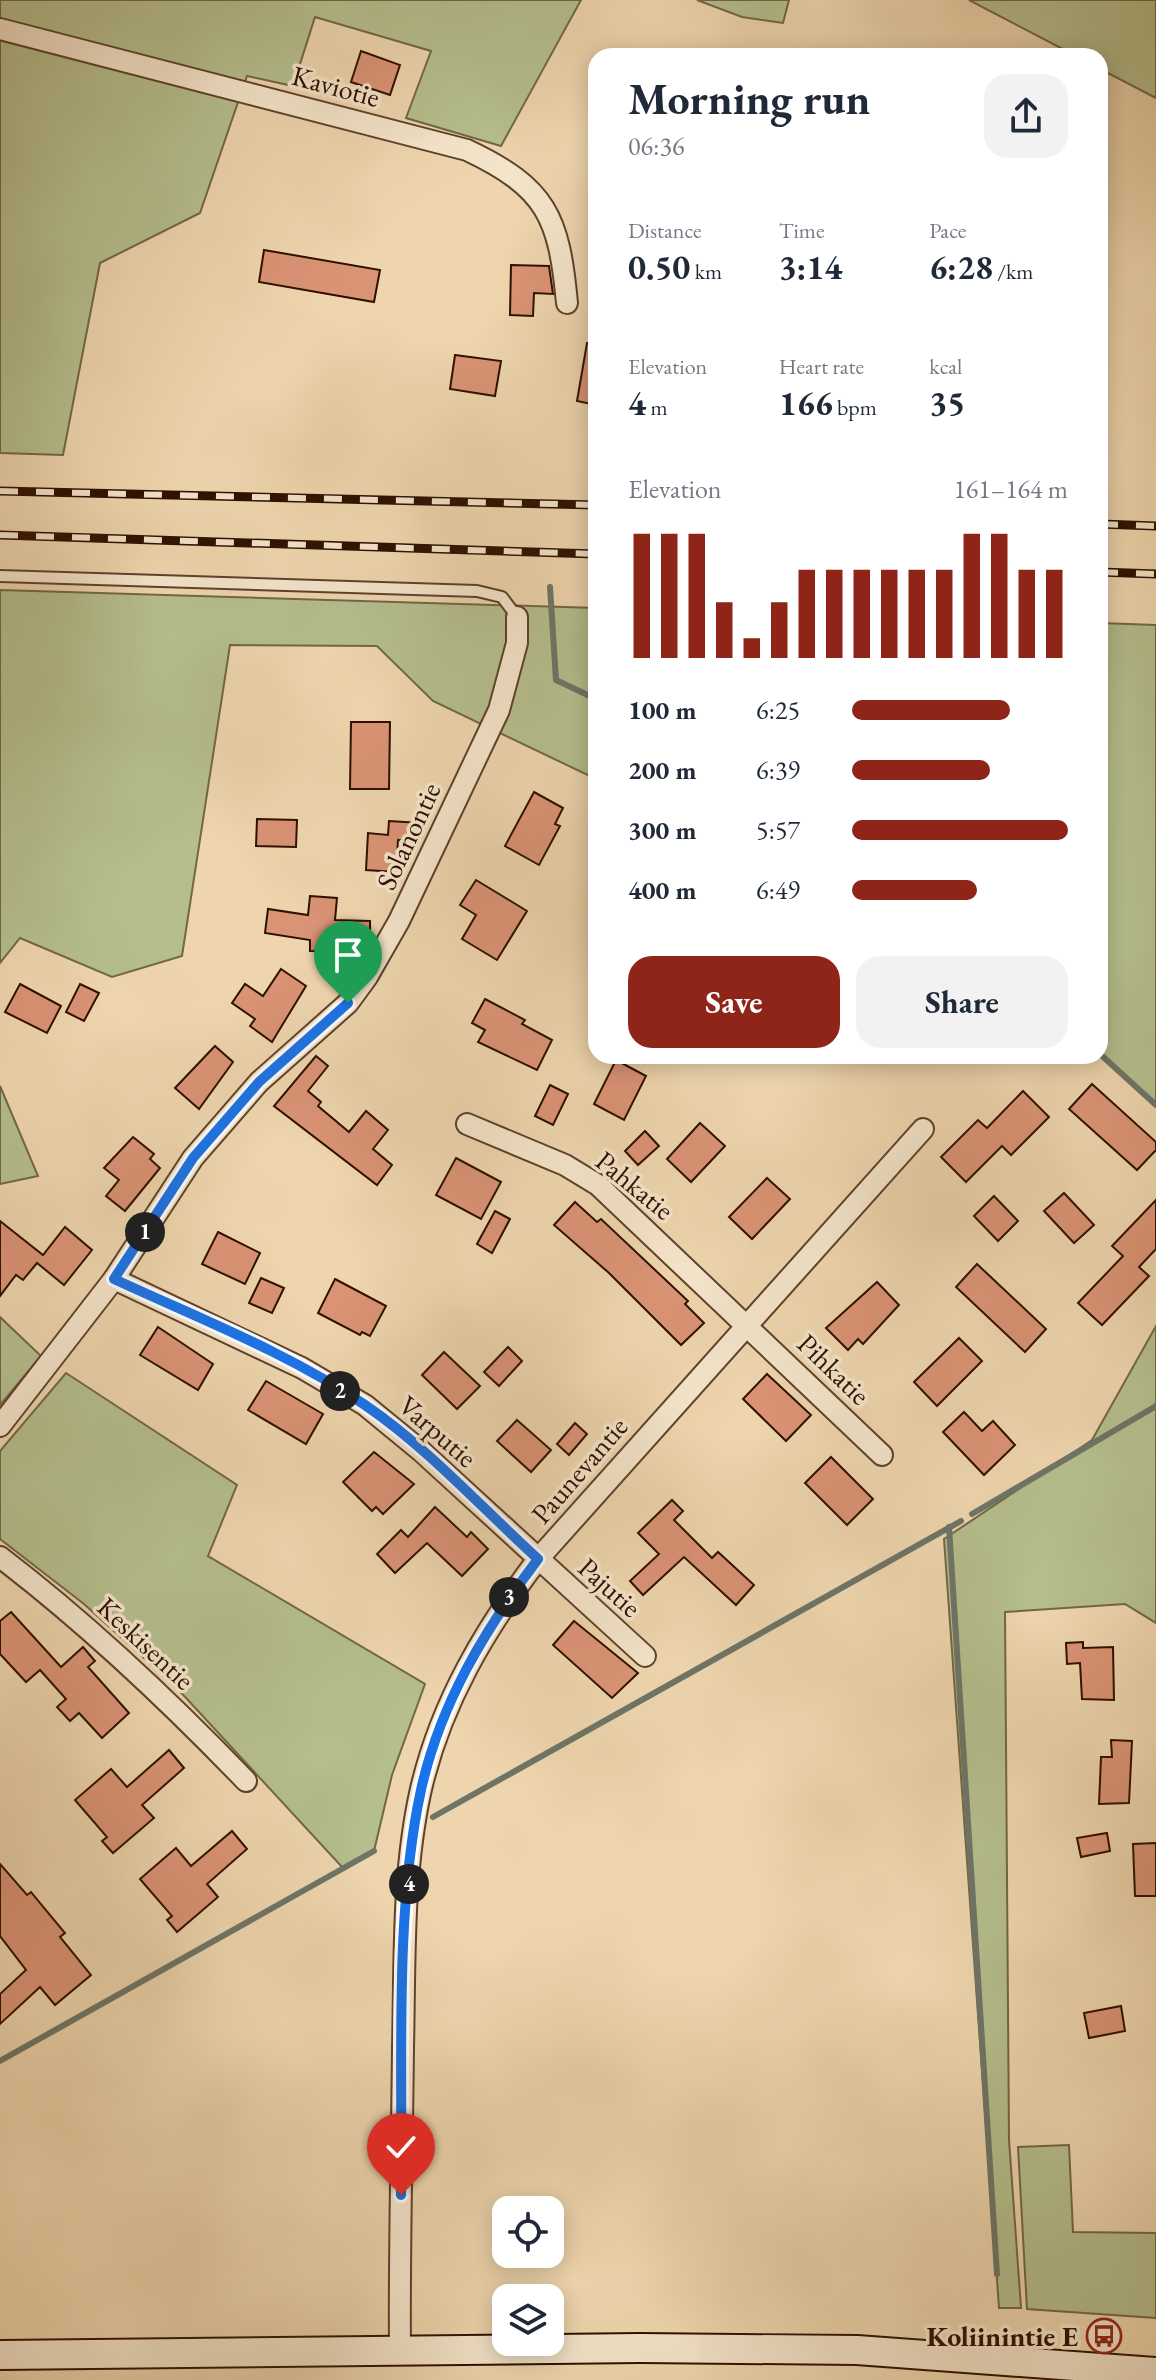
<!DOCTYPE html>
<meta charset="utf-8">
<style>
:root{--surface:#fff;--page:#f2f2f3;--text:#1f2937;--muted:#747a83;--accent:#8f2418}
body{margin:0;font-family:"EB Garamond",serif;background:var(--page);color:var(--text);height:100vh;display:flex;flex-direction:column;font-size:30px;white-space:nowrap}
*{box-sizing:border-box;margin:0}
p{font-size:26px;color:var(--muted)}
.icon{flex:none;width:44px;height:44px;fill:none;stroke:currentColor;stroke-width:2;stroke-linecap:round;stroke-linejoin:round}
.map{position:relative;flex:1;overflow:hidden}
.panel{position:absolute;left:588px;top:48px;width:520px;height:1016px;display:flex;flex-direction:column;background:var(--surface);border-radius:24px;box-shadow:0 4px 20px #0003}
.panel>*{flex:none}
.controls{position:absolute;left:492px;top:2196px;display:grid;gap:16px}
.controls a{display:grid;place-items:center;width:72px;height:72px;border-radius:16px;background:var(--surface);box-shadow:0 4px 20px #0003;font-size:40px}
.pin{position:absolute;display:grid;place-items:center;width:68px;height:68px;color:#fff;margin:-82px -34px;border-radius:50% 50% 50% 0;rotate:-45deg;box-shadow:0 0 8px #0007}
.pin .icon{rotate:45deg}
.km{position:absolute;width:40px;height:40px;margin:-20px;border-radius:50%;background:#222;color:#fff;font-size:22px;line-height:40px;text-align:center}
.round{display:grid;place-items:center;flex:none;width:84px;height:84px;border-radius:24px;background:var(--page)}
.headline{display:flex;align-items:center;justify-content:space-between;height:136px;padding:0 40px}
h1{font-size:44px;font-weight:700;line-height:60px}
.stats{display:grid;grid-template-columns:repeat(3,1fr);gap:12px;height:136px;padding:8px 40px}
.stats div{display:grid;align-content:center}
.stats b{font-size:34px;font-weight:700}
.stats small{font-size:22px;font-weight:400}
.stats p{font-size:22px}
.chart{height:224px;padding:16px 40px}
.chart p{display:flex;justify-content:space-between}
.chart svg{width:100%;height:144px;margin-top:8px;stroke:var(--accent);stroke-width:6}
.cta{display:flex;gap:16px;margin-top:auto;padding:16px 40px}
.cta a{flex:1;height:92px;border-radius:24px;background:var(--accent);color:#fff;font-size:32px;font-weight:700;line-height:92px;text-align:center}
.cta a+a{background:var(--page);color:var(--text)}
ul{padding:0 40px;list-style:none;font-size:26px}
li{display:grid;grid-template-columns:128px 96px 1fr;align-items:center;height:60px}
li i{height:20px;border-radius:10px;background:var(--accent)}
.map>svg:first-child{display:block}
.green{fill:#b5be8d;stroke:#726746;stroke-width:2}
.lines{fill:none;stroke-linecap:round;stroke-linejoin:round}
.stream{stroke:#6e7567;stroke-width:6}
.building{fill:#da9375;stroke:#2e1000;stroke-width:2}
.lane-casing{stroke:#5e412b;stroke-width:14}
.street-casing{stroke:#5e412b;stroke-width:24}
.secondary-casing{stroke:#2e1000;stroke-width:32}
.lane{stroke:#f4e4ca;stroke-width:10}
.street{stroke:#f4e4ca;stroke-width:20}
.secondary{stroke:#f4e4ca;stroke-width:28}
.rail-casing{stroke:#2e1000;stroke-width:9}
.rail{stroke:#f4e4ca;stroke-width:6;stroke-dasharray:18;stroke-linecap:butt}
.route-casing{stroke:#fff;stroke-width:16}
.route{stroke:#1a73e8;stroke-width:10}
.labels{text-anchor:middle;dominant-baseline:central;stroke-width:7;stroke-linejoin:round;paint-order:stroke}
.street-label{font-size:28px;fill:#2e1000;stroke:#f4e4ca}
.poi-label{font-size:28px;font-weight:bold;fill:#2e1000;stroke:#f4e4ca;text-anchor:end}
</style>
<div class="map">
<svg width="1156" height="2380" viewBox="0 0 1156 2380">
<rect width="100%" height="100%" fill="#eed5ad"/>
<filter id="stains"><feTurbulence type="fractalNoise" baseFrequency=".0025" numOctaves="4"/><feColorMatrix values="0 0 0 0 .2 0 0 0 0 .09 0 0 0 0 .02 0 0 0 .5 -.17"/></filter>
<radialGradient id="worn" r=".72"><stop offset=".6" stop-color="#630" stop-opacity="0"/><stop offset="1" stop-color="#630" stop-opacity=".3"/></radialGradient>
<!-- green -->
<g class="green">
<polygon points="0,0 581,0 501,146 406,118 431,51 315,17 293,86 247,76 200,213 100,263 63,455 0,453"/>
<polygon points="697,0 789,0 783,23 742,17"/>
<polygon points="969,0 1156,0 1156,98 1100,69 1100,56 1076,56"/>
<polygon points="0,590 596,608 596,779 433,701 377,646 230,645 182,956 112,977 20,938 0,963"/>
<polygon points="1100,623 1156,625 1156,1105 1100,1054"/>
<polygon points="0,1086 38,1176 0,1184"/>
<polygon points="0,1317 41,1356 0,1405"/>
<polygon points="1156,1326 1156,1623 1125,1604 1005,1612 1009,2140 1021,2308 999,2308 944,1539 1092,1440"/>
<polygon points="66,1373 237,1485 208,1556 425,1684 392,1775 374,1851 342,1867 175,1686 84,1604 0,1539 0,1451"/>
<polygon points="1069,2145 1073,2232 1156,2233 1156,2318 1027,2309 1018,2147"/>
</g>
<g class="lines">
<!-- stream -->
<g class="stream">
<polyline points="550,587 556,680 596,699"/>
<polyline points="1100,1054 1156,1105"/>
<polyline points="972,1514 1156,1406"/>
<polyline points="949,1527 997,2274"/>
<polyline points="433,1817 961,1521"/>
<polyline points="0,2061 374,1851"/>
</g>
</g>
<!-- building -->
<g class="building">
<polygon points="361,51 400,65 390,95 351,82"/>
<polygon points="264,250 380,270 374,302 259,282"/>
<polygon points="511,265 549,266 553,294 534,293 533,316 510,315"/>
<polygon points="587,343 596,344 596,405 577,401"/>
<polygon points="455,355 501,361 495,396 450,389"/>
<polygon points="351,722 390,722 389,789 350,789"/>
<polygon points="534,792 563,808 555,824 560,826 539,865 505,846"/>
<polygon points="257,819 297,820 296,847 256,846"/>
<polygon points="389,821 420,823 418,841 398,840 396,872 366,870 368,833 388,835"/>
<polygon points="476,880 527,911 497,960 462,939 476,915 460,905"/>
<polygon points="310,896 337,898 335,920 370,921 370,945 366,952 310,951 310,940 265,933 268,909 308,915"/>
<polygon points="281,969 306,986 272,1042 250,1026 255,1019 232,1003 245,984 263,996"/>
<polygon points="20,984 61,1006 47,1033 5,1012"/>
<polygon points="80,984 99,993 84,1021 66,1012"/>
<polygon points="485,999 525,1020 522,1024 552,1040 537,1070 478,1042 485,1030 472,1023"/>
<polygon points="215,1046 233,1062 199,1109 175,1088"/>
<polygon points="316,1056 328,1066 308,1091 321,1102 318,1106 349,1132 366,1111 388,1130 373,1149 392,1165 377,1185 274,1106"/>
<polygon points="616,1060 646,1076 624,1120 594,1104"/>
<polygon points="1092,1084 1156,1142 1156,1150 1137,1170 1069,1109"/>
<polygon points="550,1085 568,1094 553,1125 535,1116"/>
<polygon points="1023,1091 1049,1117 1011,1155 1002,1146 966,1182 941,1157 978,1120 987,1128"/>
<polygon points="700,1123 725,1146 691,1182 667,1159"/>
<polygon points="645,1131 659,1146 638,1165 625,1151"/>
<polygon points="133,1137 154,1154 150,1159 160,1168 125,1211 106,1196 119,1180 104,1168"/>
<polygon points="456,1158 501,1182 481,1219 436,1195"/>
<polygon points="767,1178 790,1199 752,1239 729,1217"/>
<polygon points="1064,1193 1094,1225 1074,1243 1044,1211"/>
<polygon points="994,1196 1018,1221 998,1241 974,1216"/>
<polygon points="1156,1200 1156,1249 1139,1267 1149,1276 1102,1325 1078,1303 1123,1256 1112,1246"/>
<polygon points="575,1202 597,1222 601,1219 688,1301 685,1304 704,1323 681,1345 609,1273 554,1225"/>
<polygon points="495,1211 510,1219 492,1253 477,1244"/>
<polygon points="0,1221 43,1255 65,1227 92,1250 64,1285 37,1263 23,1280 16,1275 0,1296"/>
<polygon points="218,1232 260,1253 245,1284 202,1264"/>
<polygon points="977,1264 1046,1329 1025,1352 956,1287"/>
<polygon points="261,1278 284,1288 272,1313 249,1303"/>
<polygon points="335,1279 386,1306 370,1336 362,1332 360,1335 318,1313"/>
<polygon points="877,1282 899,1305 863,1344 858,1339 848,1350 826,1328"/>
<polygon points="158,1327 213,1364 198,1390 140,1355"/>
<polygon points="959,1338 982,1361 937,1406 914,1382"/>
<polygon points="508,1347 522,1361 499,1386 484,1372"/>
<polygon points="444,1352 480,1386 457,1409 422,1375"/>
<polygon points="767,1374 811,1415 786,1441 743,1399"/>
<polygon points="266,1381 323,1414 306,1444 248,1410"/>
<polygon points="964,1412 982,1431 993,1421 1015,1445 984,1475 943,1432"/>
<polygon points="517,1420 551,1450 531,1472 497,1441"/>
<polygon points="575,1423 587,1434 569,1455 557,1444"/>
<polygon points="374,1452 414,1484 383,1514 376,1507 372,1511 343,1482"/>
<polygon points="831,1457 873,1499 847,1525 805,1483"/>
<polygon points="672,1500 683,1511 674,1520 712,1558 718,1552 754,1585 736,1605 684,1557 643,1595 630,1581 659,1554 638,1533"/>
<polygon points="435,1507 467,1537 471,1532 488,1549 462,1576 427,1543 395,1573 377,1554 401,1530 408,1537"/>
<polygon points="11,1612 61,1667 83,1647 95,1661 88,1667 129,1713 102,1738 79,1713 70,1721 57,1707 66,1699 40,1670 26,1682 0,1654 0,1621"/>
<polygon points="574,1621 638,1673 612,1698 553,1645"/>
<polygon points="1083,1642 1083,1648 1113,1647 1114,1700 1082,1699 1080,1663 1067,1664 1066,1643"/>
<polygon points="1111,1740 1132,1741 1129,1803 1099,1804 1101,1757 1112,1757"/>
<polygon points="169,1750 184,1768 142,1805 154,1818 113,1853 102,1841 107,1837 75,1800 111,1769 127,1787"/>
<polygon points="232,1831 247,1849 207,1884 218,1897 177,1932 167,1920 172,1916 140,1879 176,1848 191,1866"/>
<polygon points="1107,1833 1110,1851 1081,1857 1077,1838"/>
<polygon points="1156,1843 1156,1896 1135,1896 1133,1844"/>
<polygon points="0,1864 27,1895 31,1892 65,1933 60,1937 91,1975 55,2005 40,1987 0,2024 0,1994 26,1970 0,1936"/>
<polygon points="1121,2006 1125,2031 1089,2038 1084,2013"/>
</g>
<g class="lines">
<!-- lane casing -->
<g class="lane-casing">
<polyline id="lane" points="0,576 477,591 502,597 517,617"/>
</g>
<!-- street casing -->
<g class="street-casing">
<g id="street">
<path d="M0,29l467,121c80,38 92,67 100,153"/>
<polyline points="467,1124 565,1165 598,1185 882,1455"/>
<polyline points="114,1279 302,1368 365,1405 421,1451 645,1656"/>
<polyline points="0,1426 114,1279 193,1158 259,1082 348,1003 367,977 399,921 499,710 517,643 517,617"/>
<path d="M0,1557c89,68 168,143 246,224"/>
<path d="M400,2351c-1,-101 2,-202 3,-303 2,-85 -1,-175 18,-259 20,-86 64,-160 117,-230l385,-430"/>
</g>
</g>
<!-- secondary casing -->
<g class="secondary-casing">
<polyline id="secondary" points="0,2355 640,2348 857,2350 1156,2372"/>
</g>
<!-- lane -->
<use href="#lane" class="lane"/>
<!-- street -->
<use href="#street" class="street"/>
<!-- secondary -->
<use href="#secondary" class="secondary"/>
<!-- rail casing -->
<g class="rail-casing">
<g id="rail">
<polyline points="0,491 596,505"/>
<polyline points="1100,524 1156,526"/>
<polyline points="0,535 596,554"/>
<polyline points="1100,572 1156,574"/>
</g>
</g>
<!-- rail -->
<use href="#rail" class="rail"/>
</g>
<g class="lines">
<!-- route casing -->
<g class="route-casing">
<path id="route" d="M348,1003l-89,79 -66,76 -79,121c84,39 175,74 251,126 63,43 117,103 173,154 -53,70 -98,145 -117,231 -27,123 -18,278 -20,405"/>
</g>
<!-- route -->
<use href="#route" class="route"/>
</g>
<!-- icons -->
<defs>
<g id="bus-ring" transform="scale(1.8)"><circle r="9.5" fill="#f4e4ca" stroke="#8f2418" stroke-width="1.5"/><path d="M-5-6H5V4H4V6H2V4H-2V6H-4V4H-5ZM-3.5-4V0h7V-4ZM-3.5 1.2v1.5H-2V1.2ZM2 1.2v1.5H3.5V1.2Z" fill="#8f2418"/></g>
</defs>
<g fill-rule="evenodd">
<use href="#bus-ring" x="1104" y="2336"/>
</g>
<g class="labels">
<!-- street labels -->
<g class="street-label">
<text transform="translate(336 86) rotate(15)">Kaviotie</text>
<text transform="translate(408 836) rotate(-65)">Solanontie</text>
<text transform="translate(635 1185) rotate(39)">Pahkatie</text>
<text transform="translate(834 1369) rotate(44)">Pihkatie</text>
<text transform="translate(438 1431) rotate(41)">Varputie</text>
<text transform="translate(579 1470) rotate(-49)">Paunevantie</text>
<text transform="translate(610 1587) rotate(42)">Pajutie</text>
<text transform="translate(146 1643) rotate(43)">Keskisentie</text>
</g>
<!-- poi labels -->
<g class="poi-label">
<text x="1078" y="2336">Koliinintie E</text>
</g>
</g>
<rect width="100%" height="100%" filter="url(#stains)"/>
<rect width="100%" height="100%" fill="url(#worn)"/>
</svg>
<div class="controls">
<a><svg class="icon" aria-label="locate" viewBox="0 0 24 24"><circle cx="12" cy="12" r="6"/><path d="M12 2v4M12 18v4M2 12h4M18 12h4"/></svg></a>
<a><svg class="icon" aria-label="layers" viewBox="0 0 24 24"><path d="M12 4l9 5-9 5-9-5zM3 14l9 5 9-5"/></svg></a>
</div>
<div class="pin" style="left:348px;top:1003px;background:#1e9e55"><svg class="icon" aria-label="arrive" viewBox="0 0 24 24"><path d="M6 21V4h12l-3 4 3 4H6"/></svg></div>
<div class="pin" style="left:401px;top:2195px;background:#d93025"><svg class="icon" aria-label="check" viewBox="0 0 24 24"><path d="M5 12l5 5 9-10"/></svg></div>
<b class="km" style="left:145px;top:1232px">1</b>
<b class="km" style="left:340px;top:1391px">2</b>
<b class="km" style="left:509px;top:1597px">3</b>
<b class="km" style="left:409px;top:1884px">4</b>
<section class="panel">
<div class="headline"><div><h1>Morning run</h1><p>06:36</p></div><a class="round"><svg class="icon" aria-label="share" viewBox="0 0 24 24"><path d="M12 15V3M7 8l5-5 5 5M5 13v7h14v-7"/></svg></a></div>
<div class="stats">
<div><p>Distance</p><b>0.50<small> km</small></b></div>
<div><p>Time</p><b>3:14</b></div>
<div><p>Pace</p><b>6:28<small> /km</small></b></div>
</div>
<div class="stats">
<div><p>Elevation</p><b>4<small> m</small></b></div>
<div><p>Heart rate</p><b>166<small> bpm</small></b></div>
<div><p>kcal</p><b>35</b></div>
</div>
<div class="chart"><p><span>Elevation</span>161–164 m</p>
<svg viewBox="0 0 160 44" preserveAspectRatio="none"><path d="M5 44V6M15 44V6M25 44V6M35 44V27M45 44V38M55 44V27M65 44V17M75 44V17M85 44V17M95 44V17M105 44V17M115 44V17M125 44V6M135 44V6M145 44V17M155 44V17"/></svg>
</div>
<ul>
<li><b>100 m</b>6:25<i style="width:73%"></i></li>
<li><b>200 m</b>6:39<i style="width:64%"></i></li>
<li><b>300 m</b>5:57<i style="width:100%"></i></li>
<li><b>400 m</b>6:49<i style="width:58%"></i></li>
</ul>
<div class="cta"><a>Save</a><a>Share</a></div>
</section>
</div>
